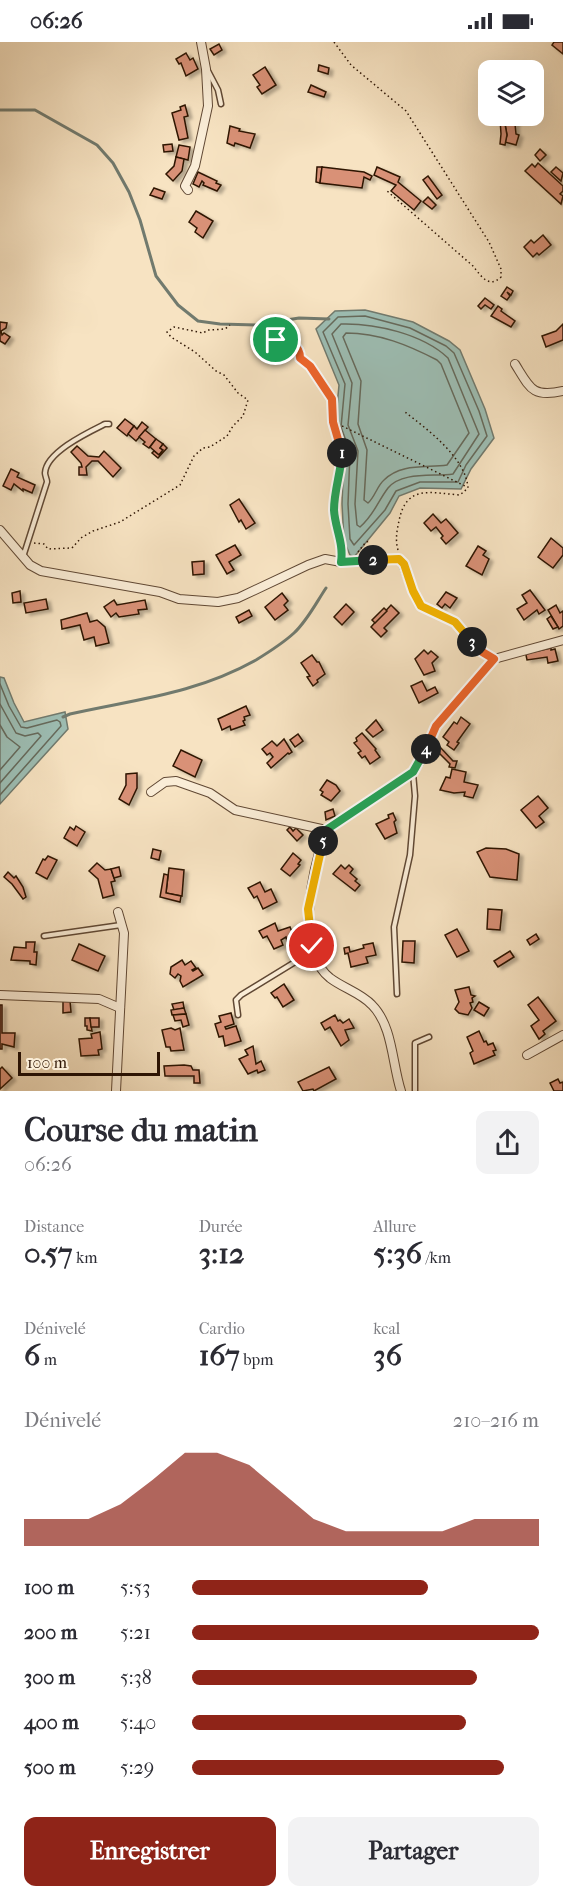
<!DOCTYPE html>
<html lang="fr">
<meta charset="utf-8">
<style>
:root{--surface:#fff;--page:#f2f2f3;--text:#2b2b33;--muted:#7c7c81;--accent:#8f2418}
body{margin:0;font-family:"IM FELL French Canon",serif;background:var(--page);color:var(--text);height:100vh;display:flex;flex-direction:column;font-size:22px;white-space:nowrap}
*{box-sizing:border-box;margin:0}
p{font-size:20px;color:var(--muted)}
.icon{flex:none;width:33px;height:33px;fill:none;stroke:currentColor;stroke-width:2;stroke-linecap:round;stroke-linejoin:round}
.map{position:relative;height:1049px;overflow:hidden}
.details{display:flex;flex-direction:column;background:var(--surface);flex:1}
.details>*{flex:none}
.fabs{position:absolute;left:478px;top:18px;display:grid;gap:12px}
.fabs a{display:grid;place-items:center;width:66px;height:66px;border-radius:12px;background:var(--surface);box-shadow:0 6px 24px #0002;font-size:30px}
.scale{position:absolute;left:18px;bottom:15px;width:142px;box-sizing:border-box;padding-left:6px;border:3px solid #2e1504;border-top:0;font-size:16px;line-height:21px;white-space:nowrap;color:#2e1504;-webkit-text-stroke:4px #faedd7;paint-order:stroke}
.pin{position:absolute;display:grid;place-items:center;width:51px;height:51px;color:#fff;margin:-26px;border:3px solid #fff;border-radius:50%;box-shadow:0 2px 6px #0007}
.km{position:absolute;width:30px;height:30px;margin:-15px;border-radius:50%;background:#222;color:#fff;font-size:16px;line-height:30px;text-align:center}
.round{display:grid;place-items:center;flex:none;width:63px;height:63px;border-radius:12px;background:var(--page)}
.head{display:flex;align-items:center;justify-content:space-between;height:102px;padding:0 24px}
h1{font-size:33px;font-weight:700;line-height:45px}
.stats{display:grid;grid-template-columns:repeat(3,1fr);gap:9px;height:102px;padding:6px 24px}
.stats div{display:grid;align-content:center}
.stats b{font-size:30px;font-weight:700}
.stats small{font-size:16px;font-weight:400}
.stats p{font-size:16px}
.chart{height:168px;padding:12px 24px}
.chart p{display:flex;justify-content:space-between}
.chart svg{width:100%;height:108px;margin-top:6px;fill:var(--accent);opacity:.7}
.cta{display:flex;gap:12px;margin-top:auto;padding:12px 24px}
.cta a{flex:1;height:69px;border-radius:12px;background:var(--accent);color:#fff;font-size:24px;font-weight:700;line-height:69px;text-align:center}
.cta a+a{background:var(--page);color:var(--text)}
ul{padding:0 24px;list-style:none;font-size:20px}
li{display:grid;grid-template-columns:96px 72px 1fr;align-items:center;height:45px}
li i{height:15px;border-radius:8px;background:var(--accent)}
.status{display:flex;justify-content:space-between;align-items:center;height:42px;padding:0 30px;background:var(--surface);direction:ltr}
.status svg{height:16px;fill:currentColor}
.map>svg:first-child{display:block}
.water{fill:#9dbeb4;stroke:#717a6e;stroke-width:1.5}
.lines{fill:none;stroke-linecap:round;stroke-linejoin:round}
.shore{stroke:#666a5c;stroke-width:1.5}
.stream{stroke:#717a6e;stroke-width:3}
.building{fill:#d99177;stroke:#2e1504;stroke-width:1.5;filter:url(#shadow)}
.lane-casing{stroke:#604834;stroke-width:7}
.street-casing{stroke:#604834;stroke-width:10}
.path{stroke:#2e1504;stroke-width:1.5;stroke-dasharray:1.5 3;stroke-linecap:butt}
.lane{stroke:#faedd7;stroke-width:4}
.street{stroke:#faedd7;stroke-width:8}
.split-1-casing{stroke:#fff;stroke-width:12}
.split-2-casing{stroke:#fff;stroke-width:12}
.split-3-casing{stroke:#fff;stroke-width:12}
.split-4-casing{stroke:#fff;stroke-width:12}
.split-5-casing{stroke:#fff;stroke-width:12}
.split-6-casing{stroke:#fff;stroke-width:12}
.split-1{stroke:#f0652b;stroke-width:8}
.split-2{stroke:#22a559;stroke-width:8}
.split-3{stroke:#f5b400;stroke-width:8}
.split-4{stroke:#f0652b;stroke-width:8}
.split-5{stroke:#22a559;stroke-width:8}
.split-6{stroke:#f5b400;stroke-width:8}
</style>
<div class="status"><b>06:26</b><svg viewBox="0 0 49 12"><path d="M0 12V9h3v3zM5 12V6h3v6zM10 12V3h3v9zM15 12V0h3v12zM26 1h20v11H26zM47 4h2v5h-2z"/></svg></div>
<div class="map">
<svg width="563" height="1049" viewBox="0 0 563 1049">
<defs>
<filter id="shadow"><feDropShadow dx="4" dy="2.5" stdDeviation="1.5" flood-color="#0004"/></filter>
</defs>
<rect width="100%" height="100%" fill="#f7e3c2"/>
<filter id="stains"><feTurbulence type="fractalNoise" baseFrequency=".00333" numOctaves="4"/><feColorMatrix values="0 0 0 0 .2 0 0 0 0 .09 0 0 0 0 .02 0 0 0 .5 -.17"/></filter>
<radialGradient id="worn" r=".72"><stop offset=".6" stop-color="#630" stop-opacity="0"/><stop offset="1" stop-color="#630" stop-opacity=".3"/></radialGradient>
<!-- water -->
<g class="water">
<polygon points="365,268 413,280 449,299 460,308 485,367 494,396 471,427 461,447 420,446 399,454 390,471 354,515 350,513 344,499 342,462 344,411 335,386 339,343 316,287 335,269"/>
<polygon points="0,635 4,636 14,661 24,680 65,670 68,687 0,762"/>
</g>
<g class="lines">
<!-- shore -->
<g class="shore">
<polygon points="365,274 410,286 446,304 454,311 479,369 487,394 466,423 458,440 420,440 396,449 385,468 354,503 350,497 348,462 350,410 341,385 345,342 323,290 338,275"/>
<path d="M341,282c34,-1 82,10 107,34l31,76 -26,40c-19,3 -51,-3 -65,14 -10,13 -14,27 -28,39l-3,-2 -2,-21 3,-53 -10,-26 4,-42 -20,-49z"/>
<path d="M346,291c33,0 62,12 91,27l4,4 28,69 -22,32c-21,3 -46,-2 -63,15 -7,6 -9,17 -16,23l-4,-3 3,-50 -9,-26 3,-43 -18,-44z"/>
<polyline points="0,642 9,664 21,685 27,686 57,678 60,680 61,684 0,753"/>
<polyline points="0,662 16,691 25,694 38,691 41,694 0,741"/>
<polyline points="0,683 7,695 20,705 0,728"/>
</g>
<!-- stream -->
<g class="stream">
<polyline points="0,68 35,68 97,103 113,121 129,150 140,178 156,234 178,263 198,279 220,282 256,283 299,276 329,277"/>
<path d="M63,675l7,-3c67,-15 125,-20 186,-54 13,-8 26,-16 38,-27 13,-12 22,-30 32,-45"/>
</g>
</g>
<!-- building -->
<g class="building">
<polygon points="554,0 563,0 563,12 552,3"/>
<polygon points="219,2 222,8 214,13 210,7"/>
<polygon points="186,11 190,18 193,16 198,27 186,34 181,21 179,22 176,17"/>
<polygon points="319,23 329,26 328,32 318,29"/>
<polygon points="265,25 276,43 262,52 257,45 260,43 253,33"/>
<polygon points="311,43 326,50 324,55 308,50"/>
<polygon points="185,63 188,74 184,75 188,96 179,98 172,71 181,68 180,65"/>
<polygon points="503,74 511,74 517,79 515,82 516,92 519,93 516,103 505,100 507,93 505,82 500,77"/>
<polygon points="500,77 505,82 507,93 505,103 500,102 501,92"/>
<polygon points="230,84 240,87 239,89 255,92 250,106 235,101 234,104 227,101"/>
<polygon points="172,102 173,109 164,110 163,103"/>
<polygon points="179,103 190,105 188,118 176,115"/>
<polygon points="540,107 546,113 540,119 535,113"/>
<polygon points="176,115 184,117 182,129 173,139 166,132 174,124"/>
<polygon points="538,121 563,144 563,149 560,152 563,154 561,162 525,129 532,122 535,125"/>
<polygon points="317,125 322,125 320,141 316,140"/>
<polygon points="322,125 364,130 372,134 370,138 364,135 362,146 320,141"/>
<polygon points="377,125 400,135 398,140 421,159 414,168 391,149 396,143 374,133"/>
<polygon points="556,125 563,131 561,139 551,130"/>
<polygon points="198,130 217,139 216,141 221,143 217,149 203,143 204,141 202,139 199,145 193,142"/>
<polygon points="428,134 442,153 437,157 423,138"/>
<polygon points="154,146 165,150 162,157 150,153"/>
<polygon points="428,155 436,163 432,167 423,160"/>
<polygon points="196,169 213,179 203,196 195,190 197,186 189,180"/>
<polygon points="543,193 551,203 539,213 537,211 533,215 524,205 531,198 534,201"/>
<polygon points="507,245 513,249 511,253 507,250 510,254 507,258 501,254"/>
<polygon points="485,256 494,263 491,267 485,263 481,267 478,264"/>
<polygon points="498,264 502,267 501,269 515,279 511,285 491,274"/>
<polygon points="0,280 7,281 6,286 1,289 2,293 4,291 10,295 5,302 0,299"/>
<polygon points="563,282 563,298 546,305 542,294 556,289"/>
<polygon points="125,377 134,384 127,394 117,386"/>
<polygon points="142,380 148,385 136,399 128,392 134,384 137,387"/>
<polygon points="145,388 156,397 149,406 143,402 145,400 139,395"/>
<polygon points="156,397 163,402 160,406 163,408 159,413 150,405"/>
<polygon points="163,402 167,406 158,416 152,411 154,409 159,413 163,408 160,406"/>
<polygon points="77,404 88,414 99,415 104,409 121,426 113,435 98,419 92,419 86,425 87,433 79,433 79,425 82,425 81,421 71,410"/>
<polygon points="11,427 19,431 17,435 35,443 32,451 23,447 23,449 14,442 11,448 3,444"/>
<polygon points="239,457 255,481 246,487 241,478 239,480 230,463"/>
<polygon points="433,472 441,481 446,477 458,491 446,502 441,496 443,494 436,485 431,489 424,481"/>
<polygon points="551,496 563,506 563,513 553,526 538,515"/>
<polygon points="235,503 241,513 229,520 234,528 227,532 216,513"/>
<polygon points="478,504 486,509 483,513 489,517 482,533 466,524"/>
<polygon points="204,519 204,532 193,533 192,520"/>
<polygon points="530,548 545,568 539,572 537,568 524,578 517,567 527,561 522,553"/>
<polygon points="20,549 21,560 13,561 12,551"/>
<polygon points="446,550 457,556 450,566 445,562 442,566 437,562"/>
<polygon points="282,551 288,559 284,563 288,568 275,578 265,565"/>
<polygon points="46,557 48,567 26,571 24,561"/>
<polygon points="114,558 117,563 145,558 147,567 138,568 139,572 119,575 116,571 111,575 104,565"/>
<polygon points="346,562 354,570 342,583 334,575"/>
<polygon points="391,563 399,571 384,586 387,589 381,595 371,585"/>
<polygon points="556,563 560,571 563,569 563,584 559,587 548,568"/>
<polygon points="384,566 387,569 375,581 372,578"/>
<polygon points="249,568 252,574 239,581 236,575"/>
<polygon points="87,571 90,580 97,578 105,585 109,601 96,604 94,595 84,598 80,583 62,587 61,578"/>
<polygon points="551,574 558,585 553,587 547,577"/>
<polygon points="551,606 551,608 555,607 558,619 548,621 547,615 527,618 526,613 529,611"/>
<polygon points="424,608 428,612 431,609 438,615 432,621 435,629 424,633 415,617"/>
<polygon points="312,613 317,620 319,620 325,632 317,638 318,640 313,644 307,635 310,634 301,621"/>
<polygon points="422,639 427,649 435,645 438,651 419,661 411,644"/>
<polygon points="246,664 250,673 244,675 245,678 243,679 245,683 231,688 230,684 222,688 218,677"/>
<polygon points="461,675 470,682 457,700 459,701 454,708 447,703 449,700 443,695 454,680 457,682"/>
<polygon points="376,678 383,688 373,695 366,688"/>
<polygon points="362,691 376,707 375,708 380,715 370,722 365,714 362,716 358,711 361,709 354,701 357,699 356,696"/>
<polygon points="298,692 303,699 295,705 290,698"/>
<polygon points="284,697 292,710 289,712 288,711 271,726 267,721 273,715 270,711 267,713 262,707 272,699 277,704"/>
<polygon points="440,705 453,719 457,719 455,726 449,725 450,722 437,709"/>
<polygon points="181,708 202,718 195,735 173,724"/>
<polygon points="452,727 466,730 464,740 478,743 473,756 464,754 465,750 454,751 440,748 446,735 450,736"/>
<polygon points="137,731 137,746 129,763 119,757 126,743 126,732"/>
<polygon points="327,738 336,743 340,749 331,759 321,753 323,750 320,748"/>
<polygon points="538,754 548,766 539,774 544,780 536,786 521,768"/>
<polygon points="333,767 335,774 326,778 325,770"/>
<polygon points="393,771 396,778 394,780 397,791 385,797 376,782 389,776 388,773"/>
<polygon points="76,784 85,790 77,804 64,796 70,785 74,788"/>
<polygon points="290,785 293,789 296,786 303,793 297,799 287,788"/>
<polygon points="486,806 506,807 519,812 517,838 490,835 477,810"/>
<polygon points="153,807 161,809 159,818 151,816"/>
<polygon points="293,811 301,818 298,822 300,823 290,834 281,827"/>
<polygon points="48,814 57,818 47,837 36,831 43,817 45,818"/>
<polygon points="97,821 105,828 111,827 115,839 111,840 114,853 103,856 98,837 89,829"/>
<polygon points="341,823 345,827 349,823 353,827 350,831 357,837 355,839 360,843 355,849 333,832"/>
<polygon points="119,825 121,834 114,836 111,827"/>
<polygon points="169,826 184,828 182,854 166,851"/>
<polygon points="8,830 14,836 16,834 23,845 26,855 23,857 12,842 4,835"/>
<polygon points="164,832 168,833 166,851 181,854 180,860 160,855"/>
<polygon points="260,840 265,850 271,847 277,860 263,867 257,854 254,856 248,846"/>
<polygon points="488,867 502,868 500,888 487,887"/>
<polygon points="275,881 278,889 290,885 294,895 287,899 286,895 281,898 283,903 274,907 267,894 263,896 259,889"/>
<polygon points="457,887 469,909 457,915 445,893"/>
<polygon points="536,892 539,897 530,903 527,898"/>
<polygon points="403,899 415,899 414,921 402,920"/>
<polygon points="26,900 35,900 34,910 37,910 36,923 30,922 30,919 11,918 14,905 26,906"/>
<polygon points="373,901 376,913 366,915 368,921 351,925 348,911 345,912 344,906 349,905 350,910 364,906 363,903"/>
<polygon points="79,902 105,914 98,929 72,918"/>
<polygon points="510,909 514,915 498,925 494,919"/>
<polygon points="182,918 185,923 191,919 196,926 192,928 193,929 198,926 203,933 183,945 180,939 181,934 178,932 175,936 170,932 171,925"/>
<polygon points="284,942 294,958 283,965 277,955 275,956 271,951"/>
<polygon points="469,945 471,953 475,954 472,956 473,960 470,961 472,966 468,973 459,971 455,967 459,960 455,948"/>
<polygon points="538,955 556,979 543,989 545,992 539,997 531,984 539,978 528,963"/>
<polygon points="63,959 70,959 71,970 63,971"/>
<polygon points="183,960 184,966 174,968 172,962"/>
<polygon points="479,960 489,966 484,974 474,968"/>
<polygon points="0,963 2,963 2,991 15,991 14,1005 2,1002 2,1007 0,1007"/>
<polygon points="184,966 186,972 172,973 171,968"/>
<polygon points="231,971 234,982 225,985 226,987 236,984 241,999 225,1004 223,994 219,995 215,982 221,980 219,974"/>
<polygon points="186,972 189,983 183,985 181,978 175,979 173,973"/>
<polygon points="335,973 338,979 340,978 343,981 349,977 354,986 345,988 349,998 341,1004 330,985 325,988 321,981"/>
<polygon points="85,976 90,976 92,989 87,988 87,984 85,984"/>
<polygon points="90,976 99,976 99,985 91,985"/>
<polygon points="171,986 175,988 180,986 184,1008 171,1009 170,1005 166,1005 162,988"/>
<polygon points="479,989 484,1000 486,999 488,1003 493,1001 496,1008 493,1009 495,1013 474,1022 470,1011 473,1009 467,995"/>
<polygon points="100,990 102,1007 98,1008 99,1013 81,1014 79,997 92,996 91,992"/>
<polygon points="253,1004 256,1022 261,1019 265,1028 258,1031 257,1028 248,1032 239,1017 248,1013 245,1008"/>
<polygon points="184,1023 191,1024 193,1028 199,1028 200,1041 194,1041 194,1034 165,1034 164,1024"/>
<polygon points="2,1025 12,1036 0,1047 0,1027"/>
<polygon points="329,1025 336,1037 314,1049 313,1047 303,1049 298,1040"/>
<polygon points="558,1037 560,1041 563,1040 563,1049 554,1049 550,1041"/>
</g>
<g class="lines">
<!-- lane casing -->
<g class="lane-casing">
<g id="lane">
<polyline points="207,27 218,48 221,62"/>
<path d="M23,515l24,-75c0,-3 -2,-6 -2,-9 1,-21 44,-41 60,-49h4"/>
<polyline points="44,894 121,883"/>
<polyline points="397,952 394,885 410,813 415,754 413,731"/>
<polyline points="238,973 236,958 241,953 313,909"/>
<polyline points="415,1049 415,1001 429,995"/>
</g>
</g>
<!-- street casing -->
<g class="street-casing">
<g id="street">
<polyline points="188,148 185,144 195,124 208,64 206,27 201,0"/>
<path d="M515,322c15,24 17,34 48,27"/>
<polyline points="0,488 30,523 41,529 160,550 179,557 218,560 238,556 308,523 325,517 341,520 399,517 403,522 413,549 421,564 455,580 479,608 494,617"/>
<polyline points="151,750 165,740 176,739 210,751 235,768 326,788 413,730 423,715 436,684 494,617 563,598"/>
<path d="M326,788c-13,38 -33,118 4,148 13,10 31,15 42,27 21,21 20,59 29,86"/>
<polyline points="0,953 99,957 120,966"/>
<polyline points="527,1013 563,993"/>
<polyline points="116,1049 124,891 118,870"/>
</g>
</g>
<!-- path -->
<g class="path">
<path d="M334,0l17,23 55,46 83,131 12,27v8c-12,12 -20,-1 -28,-11l-87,-76"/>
<path d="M256,283c7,4 13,11 20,14 11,6 23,3 24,19l10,8 23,37v19l6,13 3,18 -8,60 9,39"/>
<polyline points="334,380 467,445"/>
<polyline points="34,501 44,502 48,507 72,506 81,496 93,489 120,480 180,443 194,414 203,406 210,405 227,394 233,384 243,374 248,358 238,351 224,333 216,329 195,310 171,295 167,290 174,285 203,291 208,288 225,287 230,283"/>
<path d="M398,508c-3,-10 -1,-20 1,-29 7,-37 32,-28 61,-26l8,-7c-2,-30 -41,-59 -63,-76"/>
<polyline points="358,510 366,500 370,499"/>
</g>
<!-- lane -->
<use href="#lane" class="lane"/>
<!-- street -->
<use href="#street" class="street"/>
</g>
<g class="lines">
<!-- split-1 casing -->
<g class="split-1-casing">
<path id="split-1" d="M276,298c12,2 24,4 24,18l10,8 22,33 1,23 9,31"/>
</g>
<!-- split-2 casing -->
<g class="split-2-casing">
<path id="split-2" d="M342,411c-1,19 -8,38 -8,57 1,18 10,33 7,52l32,-2"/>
</g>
<!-- split-3 casing -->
<g class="split-3-casing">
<polyline id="split-3" points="373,518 399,517 404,522 413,549 421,564 455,580 472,600"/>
</g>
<!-- split-4 casing -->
<g class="split-4-casing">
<polyline id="split-4" points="426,707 436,684 494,617 479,608 472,600"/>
</g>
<!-- split-5 casing -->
<g class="split-5-casing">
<polyline id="split-5" points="323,799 326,788 413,730 426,707"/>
</g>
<!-- split-6 casing -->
<g class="split-6-casing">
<polyline id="split-6" points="312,904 308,867 323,799"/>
</g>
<!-- split-1 -->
<use href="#split-1" class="split-1"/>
<!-- split-2 -->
<use href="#split-2" class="split-2"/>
<!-- split-3 -->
<use href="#split-3" class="split-3"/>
<!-- split-4 -->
<use href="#split-4" class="split-4"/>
<!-- split-5 -->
<use href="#split-5" class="split-5"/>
<!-- split-6 -->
<use href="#split-6" class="split-6"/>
</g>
<rect width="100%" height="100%" filter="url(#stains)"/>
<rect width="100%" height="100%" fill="url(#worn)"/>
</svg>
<div class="fabs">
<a><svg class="icon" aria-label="layers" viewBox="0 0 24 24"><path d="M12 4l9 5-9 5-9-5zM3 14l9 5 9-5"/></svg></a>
</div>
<div class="scale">100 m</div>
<div class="pin" style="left:276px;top:298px;background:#1e9e55"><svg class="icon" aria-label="arrive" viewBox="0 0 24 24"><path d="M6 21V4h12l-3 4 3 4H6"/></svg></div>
<div class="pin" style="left:312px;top:904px;background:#d93025"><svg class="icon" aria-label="check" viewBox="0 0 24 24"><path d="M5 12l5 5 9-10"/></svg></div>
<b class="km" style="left:342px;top:411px">1</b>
<b class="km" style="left:373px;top:518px">2</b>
<b class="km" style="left:472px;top:600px">3</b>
<b class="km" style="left:426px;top:707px">4</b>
<b class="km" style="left:323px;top:799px">5</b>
</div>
<section class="details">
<div class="head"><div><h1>Course du matin</h1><p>06:26</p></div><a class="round"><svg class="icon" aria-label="share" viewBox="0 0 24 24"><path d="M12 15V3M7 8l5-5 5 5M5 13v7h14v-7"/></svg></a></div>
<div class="stats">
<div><p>Distance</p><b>0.57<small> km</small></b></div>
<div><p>Durée</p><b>3:12</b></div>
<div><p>Allure</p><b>5:36<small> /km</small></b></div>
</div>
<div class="stats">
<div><p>Dénivelé</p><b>6<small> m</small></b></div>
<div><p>Cardio</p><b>167<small> bpm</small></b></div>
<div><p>kcal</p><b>36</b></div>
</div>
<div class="chart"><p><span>Dénivelé</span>210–216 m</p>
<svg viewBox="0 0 160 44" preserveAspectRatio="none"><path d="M0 44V33L10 33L20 33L30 27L40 17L50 6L60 6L70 11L80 22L90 33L100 38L110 38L120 38L130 38L140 33L150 33L160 33V44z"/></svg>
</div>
<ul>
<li><b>100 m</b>5:53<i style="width:68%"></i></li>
<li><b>200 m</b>5:21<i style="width:100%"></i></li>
<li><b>300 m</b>5:38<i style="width:82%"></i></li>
<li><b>400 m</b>5:40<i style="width:79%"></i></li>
<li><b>500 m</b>5:29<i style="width:90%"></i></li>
</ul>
<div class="cta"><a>Enregistrer</a><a>Partager</a></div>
</section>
